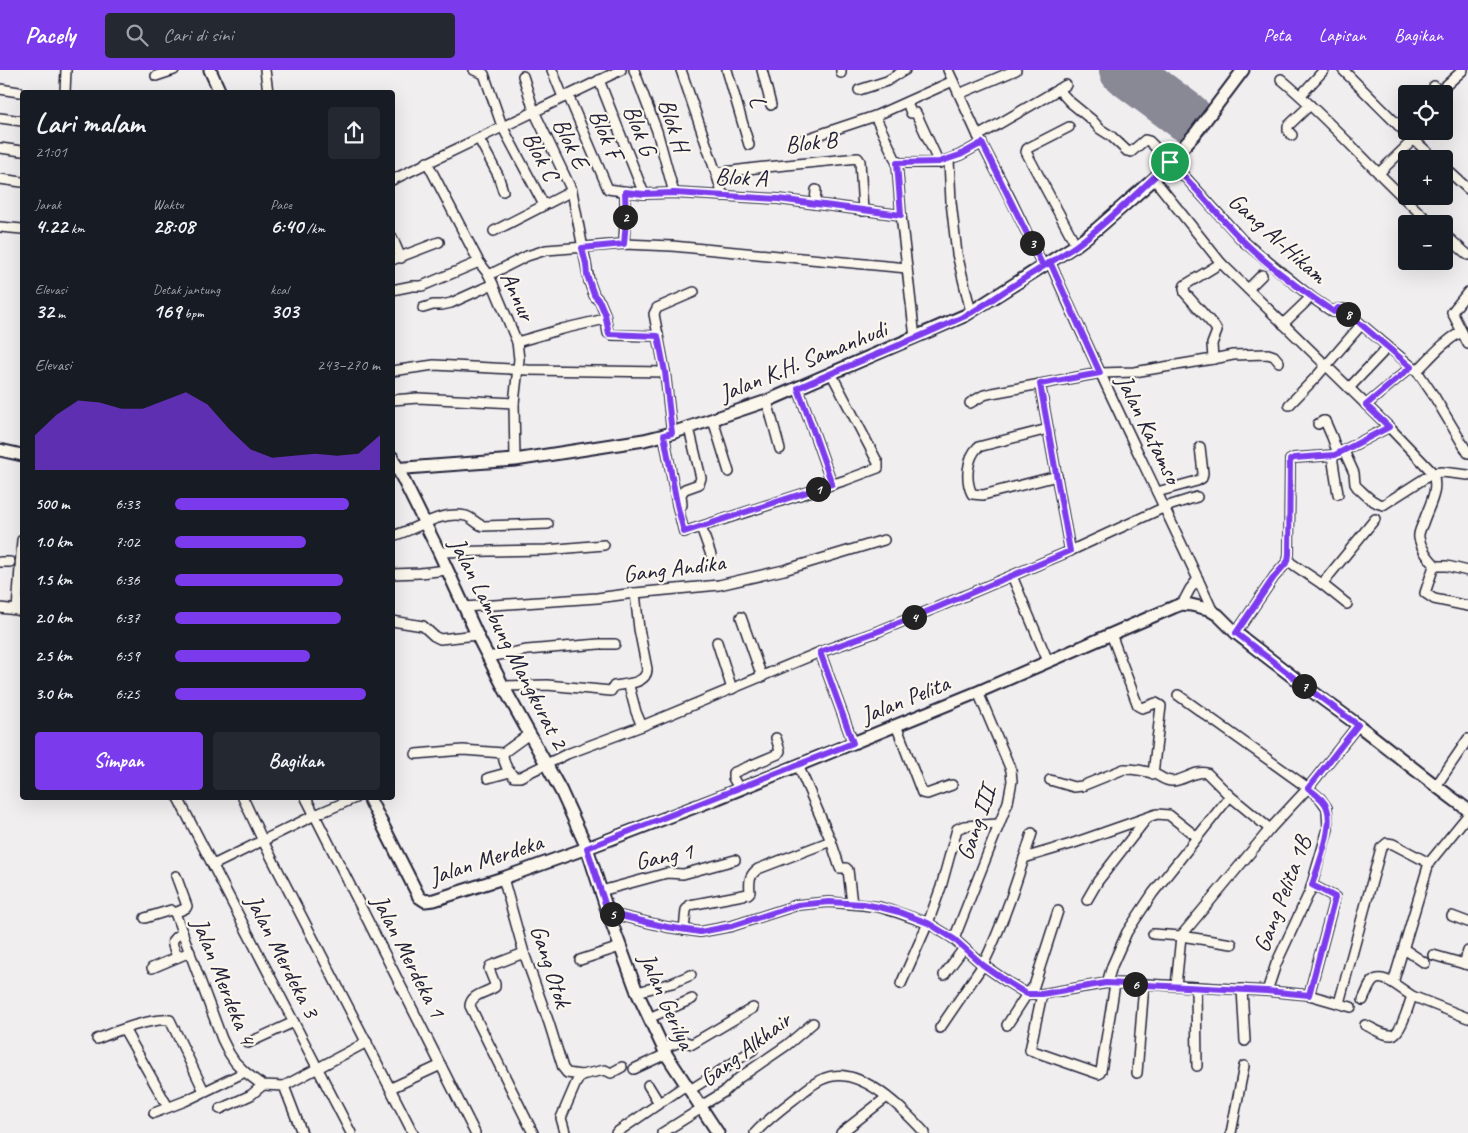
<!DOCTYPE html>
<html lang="id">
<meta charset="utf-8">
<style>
:root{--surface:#171b24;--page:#242831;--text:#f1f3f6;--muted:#9ea1a6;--accent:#7c3aed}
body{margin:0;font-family:Caveat,sans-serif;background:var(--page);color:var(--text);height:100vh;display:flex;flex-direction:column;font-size:19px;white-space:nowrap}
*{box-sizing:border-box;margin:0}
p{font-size:16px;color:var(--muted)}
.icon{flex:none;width:28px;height:28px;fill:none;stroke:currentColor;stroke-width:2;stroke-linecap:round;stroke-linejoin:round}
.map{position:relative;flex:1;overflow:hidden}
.side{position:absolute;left:20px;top:20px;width:375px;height:710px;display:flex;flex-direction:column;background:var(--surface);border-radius:5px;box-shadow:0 5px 20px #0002}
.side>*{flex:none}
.tools{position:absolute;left:1398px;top:15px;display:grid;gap:10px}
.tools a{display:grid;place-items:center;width:55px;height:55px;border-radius:5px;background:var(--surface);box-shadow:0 5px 20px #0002;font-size:25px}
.pin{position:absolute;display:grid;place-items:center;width:42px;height:42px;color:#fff;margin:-21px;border:2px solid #fff;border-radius:50%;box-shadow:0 1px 5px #0007}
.km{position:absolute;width:25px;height:25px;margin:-12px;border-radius:50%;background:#222;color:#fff;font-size:14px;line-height:25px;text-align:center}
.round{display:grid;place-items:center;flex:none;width:52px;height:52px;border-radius:5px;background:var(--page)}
.head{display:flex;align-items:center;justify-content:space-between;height:85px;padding:0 15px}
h1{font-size:28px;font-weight:800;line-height:38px}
.stats{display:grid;grid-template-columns:repeat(3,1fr);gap:8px;height:85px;padding:5px 15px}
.stats div{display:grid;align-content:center}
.stats b{font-size:21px;font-weight:800}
.stats small{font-size:14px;font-weight:400}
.stats p{font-size:14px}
.chart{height:140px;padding:10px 15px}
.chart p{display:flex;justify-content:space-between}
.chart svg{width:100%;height:90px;margin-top:5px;fill:var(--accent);opacity:.7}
.action{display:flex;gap:10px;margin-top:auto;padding:10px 15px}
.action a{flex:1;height:58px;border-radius:5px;background:var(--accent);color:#fff;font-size:20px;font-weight:800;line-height:58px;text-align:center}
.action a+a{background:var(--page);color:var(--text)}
ul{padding:0 15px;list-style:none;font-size:16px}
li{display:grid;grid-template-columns:80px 60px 1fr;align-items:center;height:38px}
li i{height:12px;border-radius:6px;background:var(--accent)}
header{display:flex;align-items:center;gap:30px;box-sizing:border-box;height:70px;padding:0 25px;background:var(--accent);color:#fff}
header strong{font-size:24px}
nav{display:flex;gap:28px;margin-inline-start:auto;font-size:18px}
.search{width:350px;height:45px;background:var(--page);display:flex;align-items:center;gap:12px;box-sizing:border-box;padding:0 18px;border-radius:5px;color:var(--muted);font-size:19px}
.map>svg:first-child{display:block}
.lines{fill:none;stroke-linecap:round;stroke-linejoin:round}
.taxiway{stroke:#898895;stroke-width:20}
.runway{stroke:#898895;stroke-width:50}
.minor-casing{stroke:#22223b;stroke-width:12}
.tertiary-casing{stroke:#22223b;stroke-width:15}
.minor{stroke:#fbf7ec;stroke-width:9}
.tertiary{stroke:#fbf7ec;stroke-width:11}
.route-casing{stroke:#fff;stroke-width:10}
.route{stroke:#7c3aed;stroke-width:6}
.labels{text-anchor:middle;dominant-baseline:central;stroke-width:4.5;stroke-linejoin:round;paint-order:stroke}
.street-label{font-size:24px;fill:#22223b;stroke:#fbf7ec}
</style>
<header>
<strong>Pacely</strong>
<div class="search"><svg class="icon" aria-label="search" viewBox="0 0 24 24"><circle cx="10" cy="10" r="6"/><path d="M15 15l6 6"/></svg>Cari di sini</div>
<nav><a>Peta</a><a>Lapisan</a><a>Bagikan</a></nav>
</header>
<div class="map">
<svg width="1468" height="1063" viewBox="0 0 1468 1063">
<rect width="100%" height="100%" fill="#f0eeef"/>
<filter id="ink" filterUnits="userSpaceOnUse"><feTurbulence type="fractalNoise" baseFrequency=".02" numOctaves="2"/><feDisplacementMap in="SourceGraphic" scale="10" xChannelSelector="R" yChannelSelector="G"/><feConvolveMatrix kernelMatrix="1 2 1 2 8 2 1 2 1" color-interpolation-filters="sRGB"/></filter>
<g filter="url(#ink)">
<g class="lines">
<!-- taxiway -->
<polyline class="taxiway" points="1130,0 1133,7"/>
<!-- runway -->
<polyline class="runway" points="1124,0 1187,47"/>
<!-- minor casing -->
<g class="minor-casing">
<g id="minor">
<polyline points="265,0 268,22"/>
<polyline points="474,0 484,4 502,56 544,135"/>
<polyline points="552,0 563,27"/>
<polyline points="634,0 657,61 674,123"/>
<polyline points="681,0 716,103 723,126"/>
<polyline points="727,0 749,75"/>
<polyline points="762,0 771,35"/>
<polyline points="841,0 841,3"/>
<polyline points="948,0 978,66 1011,130 1043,196"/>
<polyline points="1343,0 1402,59 1435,89"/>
<polyline points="156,6 174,0"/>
<polyline points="523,6 534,41 572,121 586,194 589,211 594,225 600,232 605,244 608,263 612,265 658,266"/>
<path d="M1281,9c53,44 98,99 151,145"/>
<polyline points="599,10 644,124"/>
<polyline points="1434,16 1437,20 1442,19 1463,0"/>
<polyline points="0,19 19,22"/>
<polyline points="1058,19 1070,32 1092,50 1100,59 1111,66 1127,81 1131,82 1145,70 1149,71 1186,108 1243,171 1311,227 1333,242 1338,239 1343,239 1417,301 1434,326 1468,383"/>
<polyline points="859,20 887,11 905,0"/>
<polyline points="65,22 66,0"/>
<polyline points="959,24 1016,0"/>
<polyline points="568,25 608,119 644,124 674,123 778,129 901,145"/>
<polyline points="1301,25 1324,0"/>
<polyline points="907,32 911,43 916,43 939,93"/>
<polyline points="875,46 897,93 901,145 915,268"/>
<polyline points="0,48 22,51"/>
<polyline points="1069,57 1030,77 1027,79 1026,82 1076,175"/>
<polyline points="1292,65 1288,61 1288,56 1310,35"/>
<polyline points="978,66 1066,15"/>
<polyline points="479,69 498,105 503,121"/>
<polyline points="794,73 875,46 953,11"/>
<polyline points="0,78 22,81"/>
<polyline points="949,90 951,132 957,184 971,242"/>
<polyline points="427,92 479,192 489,205 517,272 519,289 514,333 515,390"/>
<polyline points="897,93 939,93 960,85 982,73"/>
<polyline points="1444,97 1468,119"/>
<polyline points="716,103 756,98 858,88 860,91 863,141"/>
<polyline points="1379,103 1414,69"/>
<polyline points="0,109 22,112"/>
<path d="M1154,109l67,84 168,164 44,46 -50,32c-11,-2 -18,-11 -26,-18l-2,-3 -1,-11 -10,-22"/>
<polyline points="392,110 621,0"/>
<polyline points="815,134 816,120"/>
<polyline points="0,157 22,159"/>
<polyline points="494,161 572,121"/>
<polyline points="1444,164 1468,185"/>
<polyline points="392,167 401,188"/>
<polyline points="624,174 625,151 625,122"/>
<polyline points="392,190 439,172"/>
<path d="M1050,192c51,118 110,233 163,350"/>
<polyline points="489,205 527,186 546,180 624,174 672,176 907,198"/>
<polyline points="1248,219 1262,205"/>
<polyline points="392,220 412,216 422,216 479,192"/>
<polyline points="1468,222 1452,242 1468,274"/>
<polyline points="423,238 433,235 442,235 451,233 493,214"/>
<polyline points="1283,254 1311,227"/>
<polyline points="517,272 562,259 605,249"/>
<polyline points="1213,289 1233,285 1268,284 1274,286 1279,292"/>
<polyline points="392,301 434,295 528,300 665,302"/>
<path d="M1417,301c14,-14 26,-29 44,-39"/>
<polyline points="1040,314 1070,481"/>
<polyline points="798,318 832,414"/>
<polyline points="1349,318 1387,278"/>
<polyline points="392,330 418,328 514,333"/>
<polyline points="767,331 780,379"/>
<polyline points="970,333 984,325 992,323 1100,303 1134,302 1213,289 1212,274 1217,261 1215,257 1185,223 1184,218 1185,215 1221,193"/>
<polyline points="1289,335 1317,306 1361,255"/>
<polyline points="1366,335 1411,297"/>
<polyline points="713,350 729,402"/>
<polyline points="1318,354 1323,351 1325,351 1332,367 1338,384"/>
<path d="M1048,359l-70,18c-11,11 -13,33 -6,47l11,1 74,-19"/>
<polyline points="672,363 665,302 654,244 657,238 694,222"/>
<polyline points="664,365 677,434 684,462 846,410 878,398 878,393 831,303"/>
<polyline points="1332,386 1338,424"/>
<polyline points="1157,422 1197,411 1202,408 1203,403 1200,377"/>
<polyline points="682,435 681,424 685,419 699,414 701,408 689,358"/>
<polyline points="701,457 711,485"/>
<path d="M392,466c24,-6 48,-26 74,-20 7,2 10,8 17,10l65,-2"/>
<polyline points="439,482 546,480 604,475"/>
<polyline points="1288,491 1322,514 1347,534"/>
<polyline points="0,492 10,492"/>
<path d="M1436,496c-7,-7 -15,-18 -17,-28 -1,-5 2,-10 4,-15 6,-18 16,-31 10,-50l9,-1 26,3"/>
<polyline points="1468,501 1447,496 1436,496 1433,499 1425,523 1434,529 1468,536"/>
<polyline points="392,504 420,503 447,500"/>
<polyline points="1012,506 1048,591"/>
<polyline points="1322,514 1375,449"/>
<polyline points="1182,534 1190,519 1198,509"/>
<polyline points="464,537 597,528 635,523 719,515 784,500 884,470"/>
<polyline points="0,538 17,540 22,542"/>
<polyline points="17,540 22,470"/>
<polyline points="741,547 762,607"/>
<polyline points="392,551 423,556 434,566 440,569 477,565"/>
<polyline points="1236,563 1274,507 1288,491 1289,484 1290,390 1294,388 1335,385 1389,357"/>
<polyline points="1111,564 1138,636 1142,638 1156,633 1161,636 1153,704"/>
<polyline points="717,572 732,619"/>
<polyline points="820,582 853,673"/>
<polyline points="488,587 527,580 599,574 615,574"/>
<polyline points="629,614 629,616 636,642 642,656"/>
<path d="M503,616l44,-1 64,6 3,-5c11,-2 33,-2 33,-17l-8,-40 -4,-36"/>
<polyline points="1178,625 1308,718 1320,728 1327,738 1328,759 1310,821 1276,894 1267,921"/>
<polyline points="896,655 922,723 927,724 952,715"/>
<path d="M529,664l-26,19c0,9 5,18 11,24h6l47,-23 75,-28 178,-74 59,-21 59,-24 132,-56 95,-44 32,-10"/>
<polyline points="416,684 463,680 503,683"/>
<polyline points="798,695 831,771 840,798 846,798 848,800 852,834"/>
<polyline points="488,708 510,702"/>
<path d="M1050,710l24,7 8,-1 42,-17c10,0 22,2 31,5 6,3 11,8 18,7 12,-1 22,-11 34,-8l23,23 40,33"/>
<polyline points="1436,716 1468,669"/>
<polyline points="739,718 733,708 733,703 778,684 780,681 776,668"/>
<polyline points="178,728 351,1063"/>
<polyline points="243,728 263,771 413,1063"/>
<polyline points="306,728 475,1063"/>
<polyline points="1468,745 1429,793 1393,913 1412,926 1468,948"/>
<polyline points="1024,788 1071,774 1157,744 1169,745 1197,767"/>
<polyline points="213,795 315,745 355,728"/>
<polyline points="176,806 187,836 186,838 175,843 222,969 229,983 235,992 245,1002 258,1012 263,1015 284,1016 302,1063"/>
<polyline points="503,808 524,883 549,953 563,998 567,1003 581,1005"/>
<polyline points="601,821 667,803 683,804 735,790"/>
<polyline points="1087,830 1098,811 1147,748"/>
<polyline points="608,843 667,857 700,862 732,856 797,835 829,832 863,835 879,837 899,843 928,853 954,869 983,895 1009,913 1027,924 1042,924 1107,913 1144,914 1267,921 1309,925 1351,937"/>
<polyline points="1452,846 1468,852"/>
<polyline points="145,848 171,840 175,843"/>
<path d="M684,860l2,-20 4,-5 58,-11 2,-2c-1,-10 -1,-17 8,-23l73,-28"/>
<polyline points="1153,864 1181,866 1232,874"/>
<polyline points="954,869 1008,732 1012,711 1011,700 978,622"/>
<polyline points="1404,879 1425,893"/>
<path d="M524,883l-34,13 -1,3 6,15v3c-9,6 -24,7 -25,19l63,127"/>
<polyline points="1433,885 1468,895"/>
<path d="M177,887c-4,-13 -10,-17 6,-24"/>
<polyline points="580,890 620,877"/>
<polyline points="1464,894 1468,881"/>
<polyline points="152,898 190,882"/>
<polyline points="944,905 964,878"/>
<polyline points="1107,913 1112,896 1127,862 1153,823 1230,726"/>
<polyline points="901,914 928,853 941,817 957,759 964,756 999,754"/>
<polyline points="1176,916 1181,866 1270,759 1308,718 1358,655"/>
<polyline points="1196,917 1197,996"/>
<polyline points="1242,919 1245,971"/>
<polyline points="637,922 672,913 691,905"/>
<polyline points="1042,924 1030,980 1099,1004 1101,1001 1115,914"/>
<polyline points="1309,925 1335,827 1312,815"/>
<path d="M1363,930c8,-17 9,-28 30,-17"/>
<polyline points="1339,933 1381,778 1387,773 1393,774 1429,793"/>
<polyline points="649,948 692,929"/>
<polyline points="1007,955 1027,924 1034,916 1058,841"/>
<path d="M1365,955c8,3 18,11 27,10 9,-1 17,-31 20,-39"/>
<path d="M940,958l43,-63c21,-43 35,-87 49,-132"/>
<polyline points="124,959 168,1037"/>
<path d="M97,969c18,-8 54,-21 73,-19l34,71"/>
<polyline points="248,973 294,952"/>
<polyline points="663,978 683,971 692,974 753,938"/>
<polyline points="634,999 666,984"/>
<polyline points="1137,1003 1144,914"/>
<polyline points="648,1015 659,1033"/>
<polyline points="284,1016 367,972"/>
<polyline points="391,1018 441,995"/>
<polyline points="690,1020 753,980"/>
<polyline points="701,1036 724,1022 739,1008 787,975 813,953"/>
<polyline points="220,1039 251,1025 263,1015"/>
<polyline points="154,1043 185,1031 245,1002"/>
<polyline points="565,1062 561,1048 576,1013 581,1005 605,1000 611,1003 622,997"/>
<polyline points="616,1063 686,1015"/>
<polyline points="662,1063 702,1038"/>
<path d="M755,1063c12,-13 25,-23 38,-33 12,-9 25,-22 40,-24 33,-5 72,35 92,57"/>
<polyline points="841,1063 887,1027"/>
<polyline points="1231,1063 1244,996"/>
</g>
</g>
<!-- tertiary casing -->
<g class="tertiary-casing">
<g id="tertiary">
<polyline points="210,0 220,22"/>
<polyline points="0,380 22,385"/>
<polyline points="392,387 439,482 480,571 503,616 561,721 587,778 608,843 637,922 666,984 718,1063"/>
<polyline points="392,399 515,390 644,370 672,363 767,331 966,245 1076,175 1098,158 1154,109 1195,64 1243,0"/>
<polyline points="369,728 419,827 425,831 434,830 503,808 587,778 718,728 978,622 1174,537 1182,534 1191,535 1208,539 1218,545 1236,563 1302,614 1358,655 1436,716 1468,740"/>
</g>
</g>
<!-- minor -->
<use href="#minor" class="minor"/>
<!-- tertiary -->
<use href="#tertiary" class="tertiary"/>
</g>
</g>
<g class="lines" filter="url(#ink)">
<!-- route casing -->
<g class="route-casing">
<path id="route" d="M1170,92c-30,28 -59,58 -93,83 -18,13 -39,24 -58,37 -18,11 -35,24 -54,34 -55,26 -112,47 -167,72l34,96 -148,48 -7,-28 -13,-69 8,-2 -7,-61 -7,-36 -49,-2 -4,-20 -5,-12 -6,-7 -7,-20 -1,-11 -4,-16 42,-4 2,-23 -1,-29 19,2 30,-1 104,6 123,16 -4,-52 42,-1 21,-7 22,-12 61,123 7,-4 50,111 -60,11 30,167 -132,56 -59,24 -59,21 33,91 -266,105 21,65 59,14 33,5 32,-6 65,-21 32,-3 34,2 16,3 20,5 29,11 26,16 29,26 26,18 18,11h15l64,-11 160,8 43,4 26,-98 -23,-12c6,-19 22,-58 15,-77 -3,-9 -12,-14 -19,-20l50,-63 -56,-41 -66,-51 38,-56 14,-16 1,-7 1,-94 4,-2 41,-3 54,-28 -23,-22 45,-38 -68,-58 -5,-1 -4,4c-32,-21 -64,-45 -91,-71 -25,-25 -47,-54 -73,-79"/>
</g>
<!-- route -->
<use href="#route" class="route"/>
</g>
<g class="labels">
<!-- street labels -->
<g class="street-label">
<text transform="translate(758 31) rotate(72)">L</text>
<text transform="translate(674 55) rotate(72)">Blok H</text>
<text transform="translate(640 60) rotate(68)">Blok G</text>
<text transform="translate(606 64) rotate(67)">Blok F</text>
<text transform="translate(811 72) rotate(-6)">Blok B</text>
<text transform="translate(571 73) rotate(64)">Blok E</text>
<text transform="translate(541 86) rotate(62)">Blok C</text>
<text transform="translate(741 107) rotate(3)">Blok A</text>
<text transform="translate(1278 168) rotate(42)">Gang Al-Hikam</text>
<text transform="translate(518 226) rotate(65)">Annur</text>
<text transform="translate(803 291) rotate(-22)">Jalan K.H. Samanhudi</text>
<text transform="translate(1149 359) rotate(64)">Jalan Katamso</text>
<text transform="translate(674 498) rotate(-7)">Gang Andika</text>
<text transform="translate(509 573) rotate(63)">Jalan Lambung Mangkurat 2</text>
<text transform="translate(905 629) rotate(-22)">Jalan Pelita</text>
<text transform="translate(976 753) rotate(-71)">Gang III</text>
<text transform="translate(664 786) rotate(-11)">Gang 1</text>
<text transform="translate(486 789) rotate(-18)">Jalan Merdeka</text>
<text transform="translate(1282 824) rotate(-69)">Gang Pelita 1B</text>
<text transform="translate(283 886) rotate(63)">Jalan Merdeka 3</text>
<text transform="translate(409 886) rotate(63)">Jalan Merdeka 1</text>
<text transform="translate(551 896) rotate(72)">Gang Otok</text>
<text transform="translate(224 911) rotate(68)">Jalan Merdeka 4</text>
<text transform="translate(667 931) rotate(66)">Jalan Gerilya</text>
<text transform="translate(745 979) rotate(-37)">Gang Alkhair</text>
</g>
</g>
</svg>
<div class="tools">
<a><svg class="icon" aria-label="locate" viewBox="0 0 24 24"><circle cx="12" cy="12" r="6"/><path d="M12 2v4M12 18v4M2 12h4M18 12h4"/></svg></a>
<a>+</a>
<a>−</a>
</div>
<div class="pin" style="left:1170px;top:92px;background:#1e9e55"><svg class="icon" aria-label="arrive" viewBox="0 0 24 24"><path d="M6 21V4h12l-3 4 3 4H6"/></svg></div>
<b class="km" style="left:818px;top:419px">1</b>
<b class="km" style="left:625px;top:147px">2</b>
<b class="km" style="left:1032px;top:173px">3</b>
<b class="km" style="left:914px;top:547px">4</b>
<b class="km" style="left:612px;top:844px">5</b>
<b class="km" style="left:1135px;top:914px">6</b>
<b class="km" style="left:1304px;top:616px">7</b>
<b class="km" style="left:1348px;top:244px">8</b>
<section class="side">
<div class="head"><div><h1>Lari malam</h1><p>21:01</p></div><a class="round"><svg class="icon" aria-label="share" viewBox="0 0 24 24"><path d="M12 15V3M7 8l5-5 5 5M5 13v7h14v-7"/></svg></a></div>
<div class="stats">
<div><p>Jarak</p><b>4.22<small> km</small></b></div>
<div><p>Waktu</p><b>28:08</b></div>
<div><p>Pace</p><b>6:40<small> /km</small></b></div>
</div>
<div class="stats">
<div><p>Elevasi</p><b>32<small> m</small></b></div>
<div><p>Detak jantung</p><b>169<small> bpm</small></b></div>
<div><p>kcal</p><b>303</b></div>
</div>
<div class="chart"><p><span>Elevasi</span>243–270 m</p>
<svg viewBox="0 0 160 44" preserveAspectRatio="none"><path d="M0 44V27L10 17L20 10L30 11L40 14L50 14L60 10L70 6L80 12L90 24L100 34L110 38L120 37L130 36L140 37L150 36L160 27V44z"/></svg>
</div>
<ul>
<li><b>500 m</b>6:33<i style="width:85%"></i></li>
<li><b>1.0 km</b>7:02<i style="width:64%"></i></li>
<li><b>1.5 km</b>6:36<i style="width:82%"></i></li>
<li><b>2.0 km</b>6:37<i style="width:81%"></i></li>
<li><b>2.5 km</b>6:59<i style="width:66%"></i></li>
<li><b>3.0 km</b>6:25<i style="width:93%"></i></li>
</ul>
<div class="action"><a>Simpan</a><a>Bagikan</a></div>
</section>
</div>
